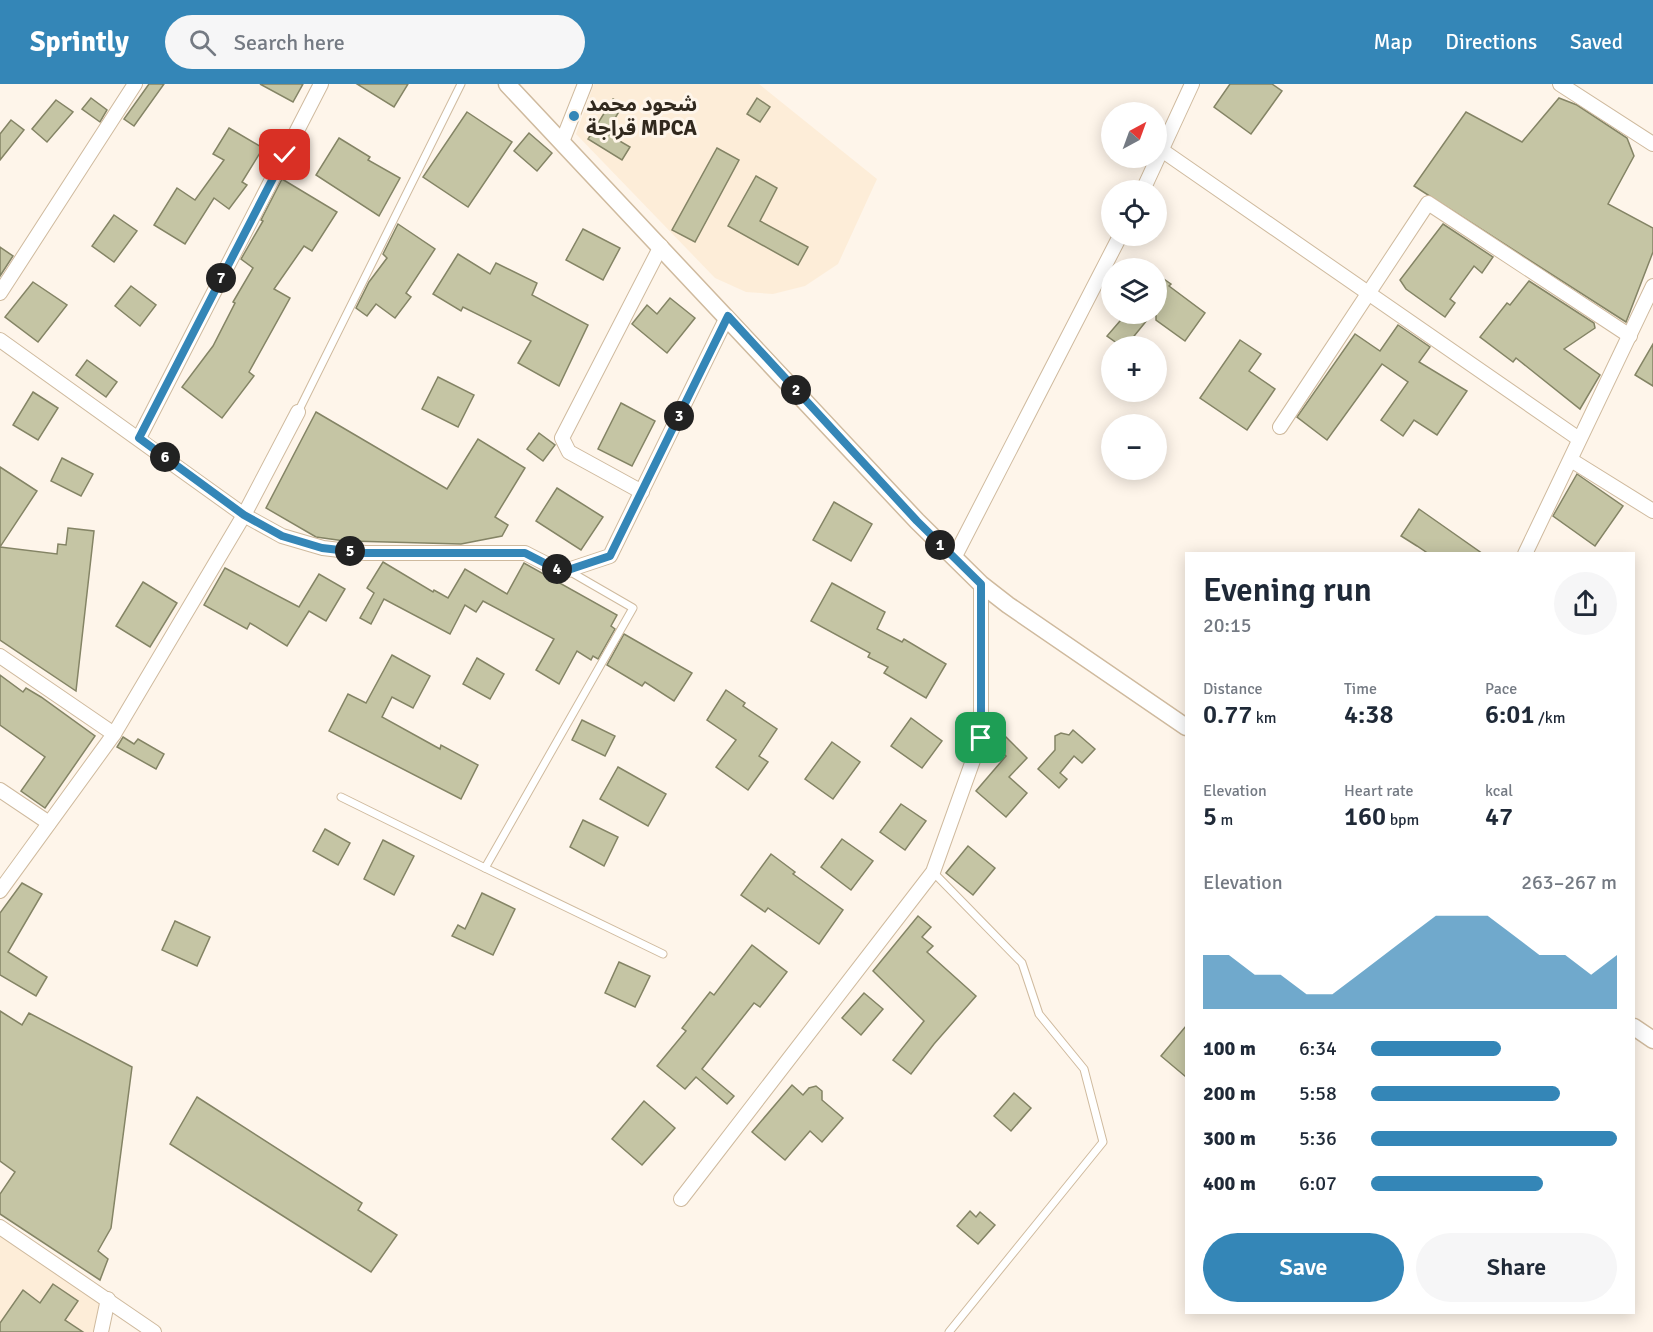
<!DOCTYPE html>
<meta charset="utf-8">
<style>
:root{--surface:#fff;--page:#f6f6f7;--text:#1f2937;--muted:#747a83;--accent:#3486b7}
body{margin:0;font-family:Signika,"Noto Sans Arabic",sans-serif;background:var(--page);color:var(--text);height:100vh;display:flex;flex-direction:column;font-size:22px;white-space:nowrap}
*{box-sizing:border-box;margin:0}
p{font-size:20px;color:var(--muted)}
.icon{flex:none;width:33px;height:33px;fill:none;stroke:currentColor;stroke-width:2;stroke-linecap:round;stroke-linejoin:round}
.map{position:relative;flex:1;overflow:hidden}
.side{position:absolute;left:1185px;top:468px;width:450px;height:762px;display:flex;flex-direction:column;background:var(--surface);border-radius:0px;box-shadow:0 3px 15px #0003}
.side>*{flex:none}
.needle{width:39px;rotate:41deg}
.controls{position:absolute;left:1101px;top:18px;display:grid;gap:12px}
.controls a{display:grid;place-items:center;width:66px;height:66px;border-radius:50%;background:var(--surface);box-shadow:0 3px 15px #0003;font-size:30px}
.pin{position:absolute;display:grid;place-items:center;width:51px;height:51px;color:#fff;margin:-26px;border-radius:12px;box-shadow:0 3px 9px #0006}
.km{position:absolute;width:30px;height:30px;margin:-15px;border-radius:50%;background:#222;color:#fff;font-size:16px;line-height:30px;text-align:center}
.round{display:grid;place-items:center;flex:none;width:63px;height:63px;border-radius:32px;background:var(--page)}
.headline{display:flex;align-items:center;justify-content:space-between;height:102px;padding:0 18px}
h1{font-size:33px;font-weight:600;line-height:45px}
.metrics{display:grid;grid-template-columns:repeat(3,1fr);gap:9px;height:102px;padding:6px 18px}
.metrics div{display:grid;align-content:center}
.metrics b{font-size:26px;font-weight:600}
.metrics small{font-size:16px;font-weight:400}
.metrics p{font-size:16px}
.chart{height:168px;padding:12px 18px}
.chart p{display:flex;justify-content:space-between}
.chart svg{width:100%;height:108px;margin-top:6px;fill:var(--accent);opacity:.7}
.primary-button{display:flex;gap:12px;margin-top:auto;padding:12px 18px}
.primary-button a{flex:1;height:69px;border-radius:36px;background:var(--accent);color:#fff;font-size:24px;font-weight:600;line-height:69px;text-align:center}
.primary-button a+a{background:var(--page);color:var(--text)}
ul{padding:0 18px;list-style:none;font-size:20px}
li{display:grid;grid-template-columns:96px 72px 1fr;align-items:center;height:45px}
li i{height:15px;border-radius:8px;background:var(--accent)}
header{display:flex;align-items:center;gap:36px;box-sizing:border-box;height:84px;padding:0 30px;background:var(--accent);color:#fff}
header strong{font-size:28px}
nav{display:flex;gap:33px;margin-inline-start:auto;font-size:21px}
.search{width:420px;height:54px;background:var(--page);display:flex;align-items:center;gap:15px;box-sizing:border-box;padding:0 21px;border-radius:33px;color:var(--muted);font-size:22px}
.map>svg:first-child{display:block}
.built{fill:#fdedd8}
.building{fill:#c5c5a4;stroke:#848465;stroke-width:1.5}
.lines{fill:none;stroke-linecap:round;stroke-linejoin:round}
.service-casing{stroke:#cfba9e;stroke-width:9}
.minor-casing{stroke:#cfba9e;stroke-width:16}
.tertiary-casing{stroke:#cfba9e;stroke-width:19}
.service{stroke:#fff;stroke-width:7}
.minor{stroke:#fff;stroke-width:14}
.tertiary{stroke:#fff;stroke-width:16}
.route-casing{stroke:#fff;stroke-width:12}
.route{stroke:#3486b7;stroke-width:8}
.poi-dot{fill:#3486b7;stroke:#fef5ea;stroke-width:2}
.labels{text-anchor:middle;dominant-baseline:central;stroke-width:6;stroke-linejoin:round;paint-order:stroke}
.poi-label{font-size:21px;font-weight:bold;fill:#31291e;stroke:#fef5ea;text-anchor:start}
</style>
<header>
<strong>Sprintly</strong>
<div class="search"><svg class="icon" aria-label="search" viewBox="0 0 24 24"><circle cx="10" cy="10" r="6"/><path d="M15 15l6 6"/></svg>Search here</div>
<nav><a>Map</a><a>Directions</a><a>Saved</a></nav>
</header>
<div class="map">
<svg width="1653" height="1248" viewBox="0 0 1653 1248">
<rect width="100%" height="100%" fill="#fef5ea"/>
<!-- built -->
<g class="built">
<polygon points="594,0 759,0 877,95 838,180 805,202 773,210 746,208 715,194 576,50"/>
<polygon points="0,1144 108,1215 101,1248 0,1248"/>
</g>
<!-- building -->
<g class="building">
<polygon points="149,0 164,0 134,42 124,35"/>
<polygon points="260,0 303,0 293,18"/>
<polygon points="357,0 408,0 394,23"/>
<polygon points="1230,0 1272,0 1282,7 1251,50 1214,23"/>
<polygon points="91,14 107,26 100,38 82,25"/>
<polygon points="757,14 770,23 760,38 747,30"/>
<polygon points="1559,14 1577,21 1627,54 1634,72 1608,120 1653,144 1653,168 1626,238 1414,102 1466,28 1522,58"/>
<polygon points="613,15 623,21 606,49 630,63 622,76 588,55"/>
<polygon points="56,16 73,28 47,58 32,45"/>
<polygon points="467,28 512,58 468,123 423,93"/>
<polygon points="11,36 24,46 0,76 0,50"/>
<polygon points="229,44 263,64 242,98 247,101 229,125 214,114 185,160 154,141 177,104 195,116 224,76 213,70"/>
<polygon points="529,49 552,69 537,87 514,67"/>
<polygon points="339,54 370,73 368,76 400,94 379,132 316,91"/>
<polygon points="717,64 739,76 695,158 672,146"/>
<polygon points="756,92 777,104 760,137 808,163 798,181 728,142"/>
<polygon points="282,95 337,128 312,167 304,162 274,205 290,214 249,288 254,292 222,334 182,303 213,262 235,219 233,218 253,184 241,175 263,137 261,136"/>
<polygon points="114,131 137,147 114,178 92,162"/>
<polygon points="398,140 435,165 406,209 411,213 395,234 376,220 367,232 356,224 369,198 387,174 383,170"/>
<polygon points="1443,140 1493,173 1482,189 1474,182 1450,215 1455,219 1445,233 1406,205 1400,196"/>
<polygon points="583,145 620,164 603,196 566,176"/>
<polygon points="0,163 13,172 0,192"/>
<polygon points="458,170 490,190 496,179 537,199 532,211 588,241 559,302 518,279 531,257 463,223 461,227 433,210"/>
<polygon points="1161,193 1171,200 1169,202 1205,229 1185,257 1156,236 1156,198"/>
<polygon points="1529,197 1594,239 1595,244 1564,265 1600,291 1580,325 1516,274 1513,278 1480,253 1507,219 1510,221"/>
<polygon points="33,198 67,221 38,258 5,233"/>
<polygon points="131,202 156,221 140,242 115,222"/>
<polygon points="670,214 695,234 667,269 632,240 647,221 657,230"/>
<polygon points="1126,230 1152,230 1126,262 1121,262 1107,252"/>
<polygon points="1398,241 1430,263 1419,278 1467,307 1437,351 1414,336 1403,352 1381,336 1408,298 1382,280 1327,356 1297,333 1355,250 1380,267"/>
<polygon points="1240,256 1261,270 1249,287 1275,305 1247,346 1200,314"/>
<polygon points="1653,260 1653,302 1635,291"/>
<polygon points="87,276 117,298 106,313 76,291"/>
<polygon points="438,293 474,311 458,343 422,325"/>
<polygon points="33,308 58,324 38,356 13,341"/>
<polygon points="621,319 655,337 632,382 598,365"/>
<polygon points="316,328 447,405 478,355 525,384 495,433 508,441 502,452 461,460 350,457 352,458 316,453 266,424"/>
<polygon points="539,349 555,361 543,377 527,365"/>
<polygon points="62,374 93,390 81,412 51,397"/>
<polygon points="0,383 37,407 0,463"/>
<polygon points="1577,390 1623,422 1595,462 1553,432"/>
<polygon points="557,404 603,433 581,466 536,437"/>
<polygon points="834,418 872,440 851,477 813,456"/>
<polygon points="1419,425 1483,470 1429,470 1417,462 1401,452"/>
<polygon points="68,444 94,447 76,607 0,556 0,463 57,470 58,460 66,461"/>
<polygon points="383,478 433,508 434,506 448,514 465,485 507,510 524,479 617,531 611,542 615,545 598,575 593,572 591,576 577,567 559,600 536,586 554,555 483,517 476,528 465,521 450,550 384,515 371,540 360,534 374,509 367,504"/>
<polygon points="225,484 299,523 319,490 345,505 326,537 309,527 287,562 250,539 247,545 204,521"/>
<polygon points="143,498 177,519 150,563 116,542"/>
<polygon points="832,499 885,528 877,545 902,558 904,555 946,580 926,614 884,589 888,583 868,573 870,569 811,537"/>
<polygon points="624,550 692,589 674,617 645,598 642,602 607,581"/>
<polygon points="392,571 430,592 413,624 392,613 382,633 440,665 441,661 478,681 461,715 329,647 348,610 366,619"/>
<polygon points="477,574 504,590 490,615 463,600"/>
<polygon points="0,591 23,608 26,604 41,613 95,652 45,724 21,707 45,673 0,641"/>
<polygon points="726,606 745,619 743,622 777,645 759,672 768,678 748,706 716,683 736,656 707,636"/>
<polygon points="911,634 942,657 922,684 891,662"/>
<polygon points="582,636 615,652 605,672 572,656"/>
<polygon points="998,645 1027,674 1009,693 1027,709 1006,733 976,707 1006,672 990,656"/>
<polygon points="1073,646 1095,665 1082,679 1074,672 1060,689 1067,695 1059,704 1038,685 1055,666 1055,652 1061,649 1069,651"/>
<polygon points="123,653 134,660 138,655 164,670 156,685 117,663"/>
<polygon points="832,658 860,678 833,715 805,695"/>
<polygon points="618,683 666,710 648,742 600,715"/>
<polygon points="901,720 926,737 905,766 880,748"/>
<polygon points="583,736 618,753 604,782 570,763"/>
<polygon points="325,745 350,759 338,781 313,767"/>
<polygon points="842,755 873,777 851,806 821,783"/>
<polygon points="383,756 414,772 394,811 364,795"/>
<polygon points="968,762 995,784 973,811 946,789"/>
<polygon points="771,770 795,788 793,790 843,826 819,860 768,824 765,828 741,811"/>
<polygon points="22,799 42,810 8,868 47,893 36,912 0,891 0,829"/>
<polygon points="482,809 515,825 493,871 452,852 458,841 465,845"/>
<polygon points="918,832 931,843 922,853 933,862 927,868 976,912 934,960 911,990 893,976 924,937 873,887"/>
<polygon points="175,837 210,853 197,882 162,866"/>
<polygon points="752,861 787,888 760,923 754,919 702,985 734,1012 727,1020 696,993 685,1005 657,982 686,947 682,944 710,908 714,911"/>
<polygon points="619,878 650,892 635,923 605,909"/>
<polygon points="864,909 883,925 861,951 842,934"/>
<polygon points="0,927 22,941 29,929 132,983 111,1144 98,1167 108,1175 100,1196 0,1130 0,1110 15,1088 0,1077"/>
<polygon points="1186,942 1186,993 1161,972"/>
<polygon points="792,1001 803,1011 809,1004 816,1002 822,1007 822,1016 843,1034 822,1058 810,1047 785,1076 752,1048"/>
<polygon points="1014,1009 1031,1024 1011,1047 994,1032"/>
<polygon points="197,1013 362,1119 358,1126 397,1151 371,1188 170,1060"/>
<polygon points="644,1017 675,1044 642,1081 612,1055"/>
<polygon points="970,1127 976,1133 980,1128 995,1141 978,1160 957,1142"/>
<polygon points="53,1200 78,1217 65,1236 83,1248 0,1248 0,1239 23,1206 40,1219"/>
</g>
<g class="lines">
<!-- service casing -->
<g class="service-casing">
<g id="service">
<polyline points="298,328 461,0"/>
<polyline points="341,713 485,784 633,524 569,487"/>
<polyline points="485,784 663,870"/>
<polyline points="933,788 1022,879 1039,930 1084,985 1103,1058 949,1248"/>
</g>
</g>
<!-- minor casing -->
<g class="minor-casing">
<g id="minor">
<polyline points="1560,0 1653,60"/>
<polyline points="562,58 585,0"/>
<polyline points="1163,67 1579,355"/>
<polyline points="1143,106 1192,0"/>
<polyline points="0,209 135,0"/>
<polyline points="0,256 244,431 282,452 323,464 365,469 525,469 562,488 610,472 727,233"/>
<polyline points="1280,343 1428,119 1630,252"/>
<polyline points="139,354 321,0"/>
<polyline points="1571,376 1653,427"/>
<polyline points="642,408 569,368 562,354 661,162"/>
<polyline points="1525,470 1653,202"/>
<polyline points="954,474 1120,152"/>
<polyline points="0,572 114,650"/>
<polyline points="0,706 49,739"/>
<polyline points="0,807 114,650 244,431 298,328"/>
<polyline points="681,1115 933,788 981,654 981,500"/>
<polyline points="0,1143 154,1248"/>
<polyline points="101,1248 108,1215"/>
</g>
</g>
<!-- tertiary casing -->
<g class="tertiary-casing">
<g id="tertiary">
<polyline points="507,0 917,437 981,500 1008,521 1186,643"/>
<polyline points="1634,943 1653,956"/>
</g>
</g>
<!-- service -->
<use href="#service" class="service"/>
<!-- minor -->
<use href="#minor" class="minor"/>
<!-- tertiary -->
<use href="#tertiary" class="tertiary"/>
</g>
<g class="lines">
<!-- route casing -->
<g class="route-casing">
<polyline id="route" points="285,71 139,354 244,431 282,452 322,464 365,469 525,469 562,488 610,472 728,232 917,437 981,500 981,654"/>
</g>
<!-- route -->
<use href="#route" class="route"/>
</g>
<!-- markers -->
<circle class="poi-dot" cx="574" cy="32" r="6"/>
<g class="labels">
<!-- poi labels -->
<g class="poi-label">
<text x="586" y="20">شحود محمد<tspan x="586" dy="24">قراجة MPCA</tspan></text>
</g>
</g>
</svg>
<div class="controls">
<a><svg class="needle" viewBox="-14 -14 28 28"><path d="M0-13l5 13h-10z" fill="#e53935"/><path d="M0 13l5-13h-10z" fill="#747a83"/></svg></a>
<a><svg class="icon" aria-label="locate" viewBox="0 0 24 24"><circle cx="12" cy="12" r="6"/><path d="M12 2v4M12 18v4M2 12h4M18 12h4"/></svg></a>
<a><svg class="icon" aria-label="layers" viewBox="0 0 24 24"><path d="M12 4l9 5-9 5-9-5zM3 14l9 5 9-5"/></svg></a>
<a>+</a>
<a>−</a>
</div>
<div class="pin" style="left:981px;top:654px;background:#1e9e55"><svg class="icon" aria-label="arrive" viewBox="0 0 24 24"><path d="M6 21V4h12l-3 4 3 4H6"/></svg></div>
<div class="pin" style="left:285px;top:71px;background:#d93025"><svg class="icon" aria-label="check" viewBox="0 0 24 24"><path d="M5 12l5 5 9-10"/></svg></div>
<b class="km" style="left:940px;top:461px">1</b>
<b class="km" style="left:796px;top:306px">2</b>
<b class="km" style="left:679px;top:332px">3</b>
<b class="km" style="left:557px;top:485px">4</b>
<b class="km" style="left:350px;top:467px">5</b>
<b class="km" style="left:165px;top:373px">6</b>
<b class="km" style="left:221px;top:194px">7</b>
<section class="side">
<div class="headline"><div><h1>Evening run</h1><p>20:15</p></div><a class="round"><svg class="icon" aria-label="share" viewBox="0 0 24 24"><path d="M12 15V3M7 8l5-5 5 5M5 13v7h14v-7"/></svg></a></div>
<div class="metrics">
<div><p>Distance</p><b>0.77<small> km</small></b></div>
<div><p>Time</p><b>4:38</b></div>
<div><p>Pace</p><b>6:01<small> /km</small></b></div>
</div>
<div class="metrics">
<div><p>Elevation</p><b>5<small> m</small></b></div>
<div><p>Heart rate</p><b>160<small> bpm</small></b></div>
<div><p>kcal</p><b>47</b></div>
</div>
<div class="chart"><p><span>Elevation</span>263–267 m</p>
<svg viewBox="0 0 160 44" preserveAspectRatio="none"><path d="M0 44V22L10 22L20 30L30 30L40 38L50 38L60 30L70 22L80 14L90 6L100 6L110 6L120 14L130 22L140 22L150 30L160 22V44z"/></svg>
</div>
<ul>
<li><b>100 m</b>6:34<i style="width:53%"></i></li>
<li><b>200 m</b>5:58<i style="width:77%"></i></li>
<li><b>300 m</b>5:36<i style="width:100%"></i></li>
<li><b>400 m</b>6:07<i style="width:70%"></i></li>
</ul>
<div class="primary-button"><a>Save</a><a>Share</a></div>
</section>
</div>
